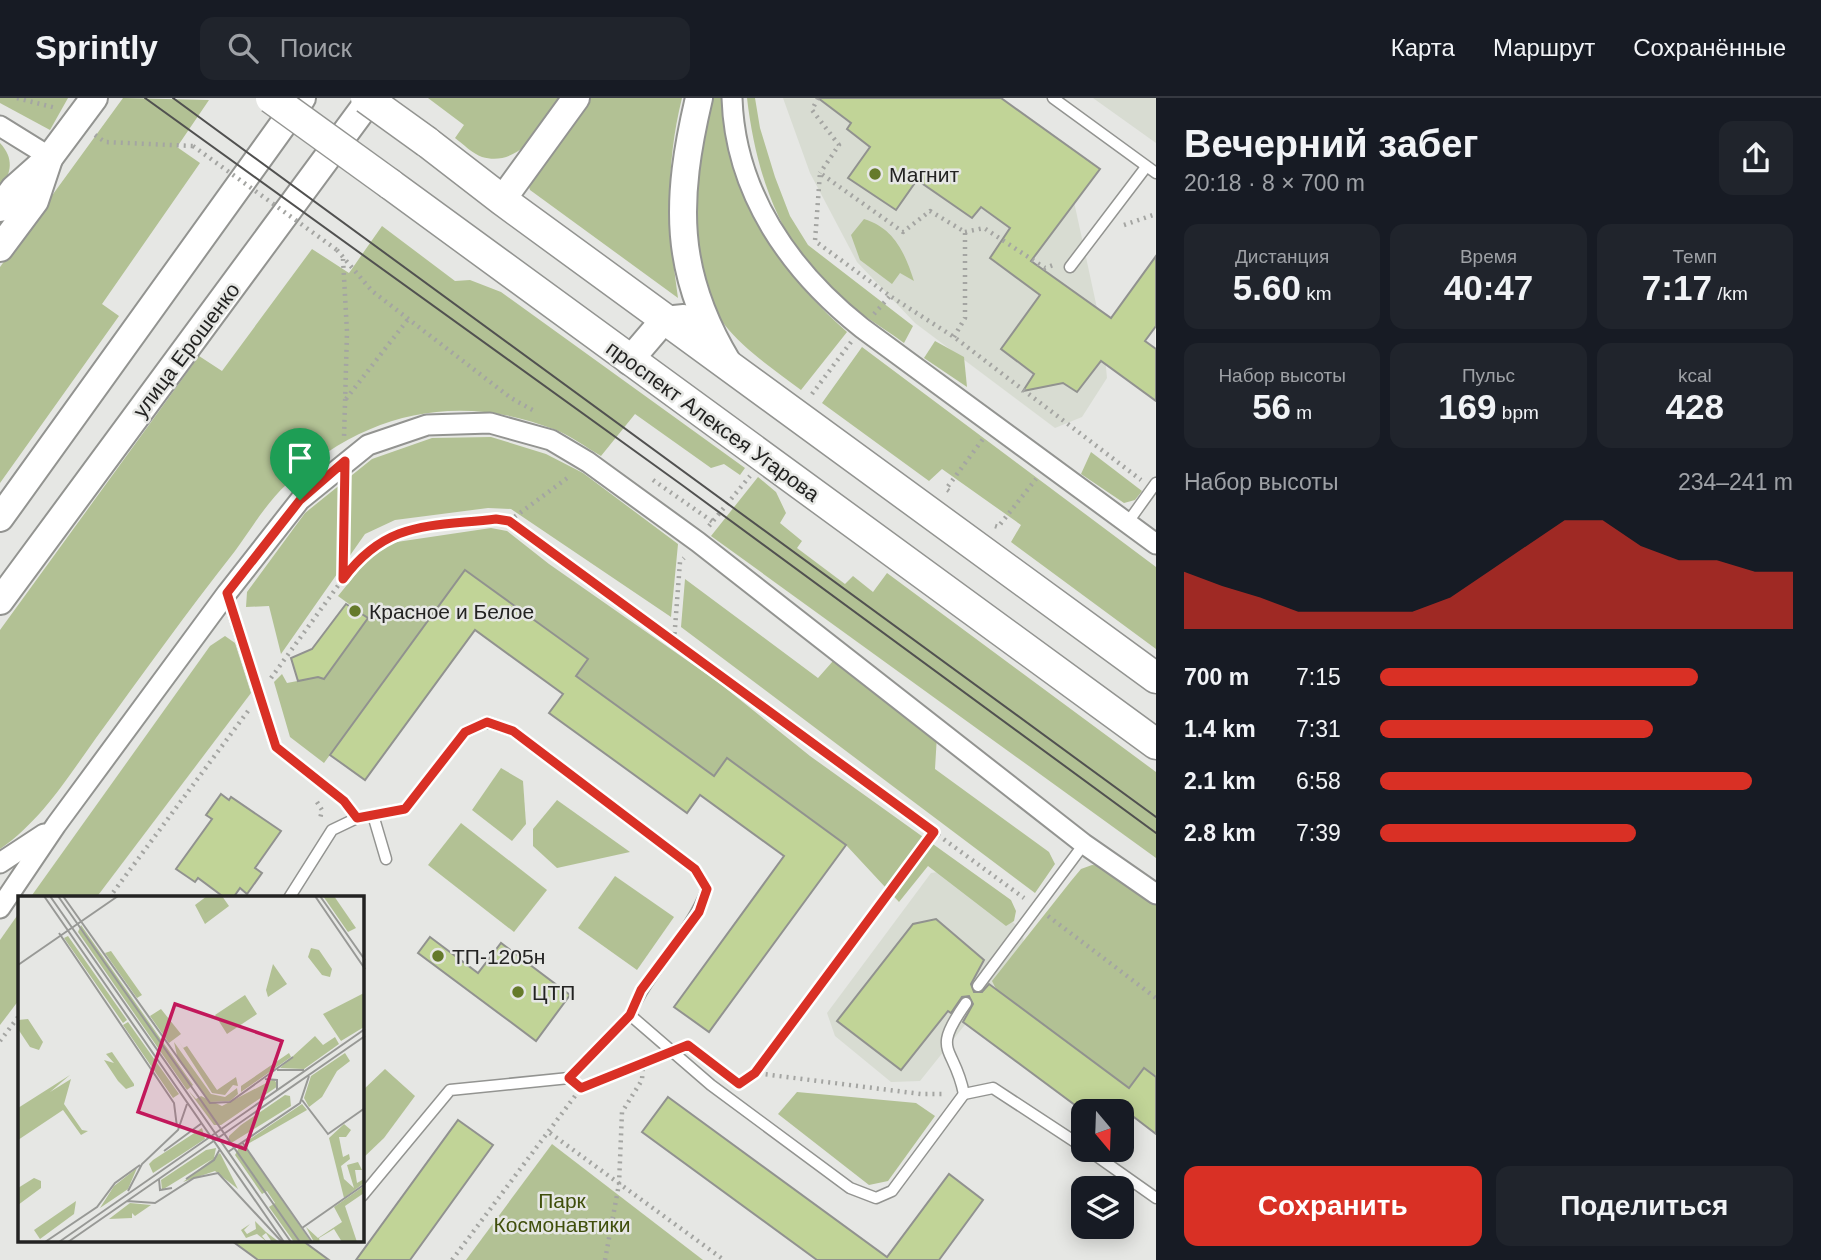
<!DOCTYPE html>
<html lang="ru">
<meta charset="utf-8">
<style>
:root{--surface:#171b24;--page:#20242c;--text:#f1f3f6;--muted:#9ea1a6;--line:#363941;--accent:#d93025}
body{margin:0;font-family:Helvetica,sans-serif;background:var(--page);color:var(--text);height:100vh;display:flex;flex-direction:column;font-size:26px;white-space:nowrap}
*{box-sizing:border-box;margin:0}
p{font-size:23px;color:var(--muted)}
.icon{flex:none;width:38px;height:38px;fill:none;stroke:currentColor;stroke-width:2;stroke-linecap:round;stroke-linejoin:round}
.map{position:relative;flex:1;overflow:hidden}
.details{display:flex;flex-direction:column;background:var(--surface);width:665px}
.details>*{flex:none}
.needle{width:46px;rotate:161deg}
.controls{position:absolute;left:1071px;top:1001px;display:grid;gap:14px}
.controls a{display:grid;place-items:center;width:63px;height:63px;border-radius:14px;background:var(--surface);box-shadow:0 4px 18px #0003;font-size:35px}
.pin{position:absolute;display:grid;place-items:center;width:60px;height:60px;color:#fff;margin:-72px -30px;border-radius:50% 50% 50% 0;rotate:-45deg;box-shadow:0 0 7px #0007}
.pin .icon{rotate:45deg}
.round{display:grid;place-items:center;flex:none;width:74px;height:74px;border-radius:14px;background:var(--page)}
.head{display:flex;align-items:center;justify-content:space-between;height:119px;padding:0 28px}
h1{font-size:38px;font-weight:800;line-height:52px}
.metrics{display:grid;grid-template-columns:repeat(3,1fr);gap:10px;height:119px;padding:7px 28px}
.metrics div{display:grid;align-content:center;border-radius:14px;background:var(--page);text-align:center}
.metrics b{font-size:35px;font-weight:800}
.metrics small{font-size:19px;font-weight:400}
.metrics p{font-size:19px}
.chart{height:196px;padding:14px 28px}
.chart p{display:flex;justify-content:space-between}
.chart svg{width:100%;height:126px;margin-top:7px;fill:var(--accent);opacity:.7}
.cta{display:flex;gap:14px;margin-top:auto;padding:14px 28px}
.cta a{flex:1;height:80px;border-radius:14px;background:var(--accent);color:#fff;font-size:28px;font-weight:800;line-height:80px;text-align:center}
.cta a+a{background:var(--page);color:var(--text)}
ul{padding:0 28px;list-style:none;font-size:23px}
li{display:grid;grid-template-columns:112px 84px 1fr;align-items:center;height:52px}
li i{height:18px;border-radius:9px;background:var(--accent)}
header{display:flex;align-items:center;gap:42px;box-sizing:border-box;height:98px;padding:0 35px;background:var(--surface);border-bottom:2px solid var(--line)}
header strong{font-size:33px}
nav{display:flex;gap:38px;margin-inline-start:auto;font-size:24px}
.search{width:490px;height:63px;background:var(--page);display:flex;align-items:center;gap:18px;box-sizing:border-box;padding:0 24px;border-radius:14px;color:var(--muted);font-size:26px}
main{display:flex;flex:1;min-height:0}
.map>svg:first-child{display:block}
.built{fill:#d8dcd2}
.green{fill:#b2c194}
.building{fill:#c1d497;stroke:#91928f;stroke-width:2}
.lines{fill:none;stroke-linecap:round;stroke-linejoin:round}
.service-casing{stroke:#939491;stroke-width:13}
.minor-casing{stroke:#939491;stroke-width:23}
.secondary-casing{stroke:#939491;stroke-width:30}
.primary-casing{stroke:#939491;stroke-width:33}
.path{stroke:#a4a5a2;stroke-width:4.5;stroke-dasharray:2 5;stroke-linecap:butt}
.service{stroke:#fff;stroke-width:10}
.minor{stroke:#fff;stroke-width:19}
.secondary{stroke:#fff;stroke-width:26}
.primary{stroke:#fff;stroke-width:30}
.tram{stroke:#515150;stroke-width:2}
.primary-bridge-casing{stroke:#939491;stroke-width:33;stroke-linecap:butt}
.path-bridge{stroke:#a4a5a2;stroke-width:4.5;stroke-dasharray:2 5;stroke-linecap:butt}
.primary-bridge{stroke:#fff;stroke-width:30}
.route-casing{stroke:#fff;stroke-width:14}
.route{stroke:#d93025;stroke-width:9}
.poi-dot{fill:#657a2b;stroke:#e6e7e4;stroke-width:2.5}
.labels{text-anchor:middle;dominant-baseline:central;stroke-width:5;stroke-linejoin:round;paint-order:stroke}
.poi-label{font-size:21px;fill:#232322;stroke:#e6e7e4;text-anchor:start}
.street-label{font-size:21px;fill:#232322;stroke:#e6e7e4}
.park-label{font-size:21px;fill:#404f0c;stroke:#e6e7e4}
.inset-road{fill:none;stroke:#989996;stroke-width:2}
.view{fill:#c2185b;fill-opacity:0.15;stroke:#c2185b;stroke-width:3.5}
.inset-edge{fill:none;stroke:#232322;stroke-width:3.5}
</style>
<header>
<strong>Sprintly</strong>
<div class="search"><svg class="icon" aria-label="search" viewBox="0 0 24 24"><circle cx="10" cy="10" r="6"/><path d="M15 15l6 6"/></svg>Поиск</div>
<nav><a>Карта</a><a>Маршрут</a><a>Сохранённые</a></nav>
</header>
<main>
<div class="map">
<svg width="1156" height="1162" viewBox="0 0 1156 1162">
<rect width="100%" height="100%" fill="#e6e7e4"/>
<!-- built -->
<g class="built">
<polygon points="783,0 941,0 1073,99 1103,238 1107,280 1082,319 1055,330 915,225 857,164 810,75"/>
<polygon points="1093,0 1156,0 1156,45"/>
<polygon points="945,773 1023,832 1024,853 920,983 891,984 835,938 827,915 931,775"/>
</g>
<!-- green -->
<g class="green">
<polygon points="0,0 68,0 50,32 0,5"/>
<polygon points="123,0 209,2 177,49 200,65 102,206 119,218 0,385 0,169"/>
<path d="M428,0h136c-20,26 -43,70 -82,59 -9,-3 -19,-13 -27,-19l9,-13z"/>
<path d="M588,0h94c-17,68 -14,131 -4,200l-148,-108 -2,-7z"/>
<path d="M710,0h15c0,95 53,173 122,234l-46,58c-26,-20 -57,-40 -77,-66 -43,-56 -25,-162 -14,-226z"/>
<path d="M747,0h8l5,30 15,49 15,39 18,29 105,81 -9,17c-26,-19 -59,-38 -81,-61 -48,-51 -68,-116 -76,-184z"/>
<path d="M0,45c14,15 12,30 0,46z"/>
<path d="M864,121c30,9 41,34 50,62l-14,-8 -8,11 -32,-24 -9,-25z"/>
<path d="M382,128l73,55 15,-1 31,12 244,176 -5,7 -16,-11 -13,4 -76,-54 -34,42c-14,-8 -30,-20 -45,-26 -99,-39 -191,-18 -269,54 -20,18 -36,45 -52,67 -48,61 -93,124 -139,187 -28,39 -55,83 -96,111v-219l199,-274 23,15 90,-122 37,24z"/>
<polygon points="935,243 964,259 967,289 924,260"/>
<polygon points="862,249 1156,469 1156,551 1011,444 1021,427 942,371 929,383 822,305"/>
<polygon points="491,339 546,356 583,375 678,446 671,519 511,411 488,410 395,422 365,436 281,556 269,508 246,509 247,494 305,415 372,361 432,340"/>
<polygon points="1091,354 1142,393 1135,402 1124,405 1081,376"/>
<polygon points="758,379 776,394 786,415 780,425 802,443 797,450 845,486 853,478 873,494 887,475 1156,674 1156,760 711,438"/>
<polygon points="491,430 507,433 549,466 718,584 810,658 1011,802 1016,813 1014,823 1006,828 928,768 899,804 846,747 727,660 714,678 576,578 588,561 465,472 324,665 290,639 274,584 282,576 287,585 318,579 324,581 368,520 338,498 373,455 390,445"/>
<polygon points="685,481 818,580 833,563 937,637 935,671 1049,754 1055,766 1035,795 681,529"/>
<polygon points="225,538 235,545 251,595 96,800 30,800 210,548"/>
<polygon points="501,670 523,683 526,726 512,743 472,712"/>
<polygon points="557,702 630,754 557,770 533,748 533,731"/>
<polygon points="461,725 547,792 514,834 428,767"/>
<polygon points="1092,767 1105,768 1156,805 1156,979 1144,970 1129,990 996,891 992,883 1071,783 1081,771"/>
<polygon points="615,778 674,819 637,872 578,830"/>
<polygon points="19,815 19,902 0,927 0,842"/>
<polygon points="385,971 415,998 384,1040 362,1061 362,993"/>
<polygon points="797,994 916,1005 935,1018 888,1083 869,1087 778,1016"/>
<polygon points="552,1046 703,1162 466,1162"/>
</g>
<!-- building -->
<g class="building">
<polygon points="818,0 1001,0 1100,71 1031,163 1111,220 1156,158 1156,228 1145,243 1156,251 1156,303 1101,263 1077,294 1063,285 1023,293 1034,276 1001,251 1040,197 990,160 1010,130 981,109 972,120 917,82 896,112 848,80 870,49 847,31 851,25"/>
<polygon points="465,472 588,561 576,578 714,678 727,660 846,747 709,934 674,909 784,758 700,697 687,715 549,615 563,596 475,532 365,682 330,657"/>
<polygon points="346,506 368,520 324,581 318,579 298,583 291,560 312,551"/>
<polygon points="221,696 229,702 231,699 281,733 255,770 262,775 247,796 240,790 233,800 225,800 198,780 195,784 176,771 212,721 206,717"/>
<polygon points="936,821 984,862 971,886 974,894 982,894 989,886 1129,990 1144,970 1156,979 1156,1036 1126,1013 1083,1013 963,924 973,906 969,898 962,899 951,915 948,913 901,972 837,923 913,826"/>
<polygon points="430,839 478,875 501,845 570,897 536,943 418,855"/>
<polygon points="668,999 887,1159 949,1076 983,1102 939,1162 817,1162 642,1034"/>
<polygon points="458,1022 493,1047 410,1162 356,1162"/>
<polygon points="232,1143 303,1143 329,1162 258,1162"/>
</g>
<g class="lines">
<!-- service casing -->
<g class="service-casing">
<g id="service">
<polyline points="1053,0 1156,75"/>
<polyline points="1070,169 1146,69"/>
<polyline points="1128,424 1156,385"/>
<polyline points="227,496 276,649 344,703 357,720"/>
<polyline points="373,717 386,761"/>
<path d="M289,800l43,-68 25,-12 48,-9 60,-77 22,-10 26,9 182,138 12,20c-17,47 -58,80 -77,126l81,70 139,103 26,10 16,-7 72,-97"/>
<polyline points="978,888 1084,746"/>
<path d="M966,905c-36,51 -12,41 -2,91l29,-6 90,59"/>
<polyline points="1088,1052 1156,1100"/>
<polyline points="362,1098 450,992 569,980 630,917"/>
</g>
</g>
<!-- minor casing -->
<g class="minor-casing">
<g id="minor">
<path d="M732,0c3,95 58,173 130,230l294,216"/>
<polyline points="0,28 50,59"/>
<polyline points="0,765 44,736"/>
<polyline points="0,810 56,727 227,495 300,402 368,347 427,327 490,325 551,342 588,364 698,444 1084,746 1156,796"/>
</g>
</g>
<!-- secondary casing -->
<g class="secondary-casing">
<g id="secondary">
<path d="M699,0c-24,102 -26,174 29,265"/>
<polyline points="502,102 576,0"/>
<polyline points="0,110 14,91 50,59 94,0"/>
<polyline points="0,150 35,103 49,61"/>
<polyline points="629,263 664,222 684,220"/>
<polyline points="0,420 302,0"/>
<polyline points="0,503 371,0"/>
</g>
</g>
<!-- primary casing -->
<g class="primary-casing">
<g id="primary">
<polyline points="427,44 502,102 1156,580"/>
<polyline points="390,86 1156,646"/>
</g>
</g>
<!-- path -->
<g class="path">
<polyline points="17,0 56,10"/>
<polyline points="818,0 812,12 839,47 820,75"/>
<polyline points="95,37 105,44 193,48"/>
<polyline points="1124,127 1156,116"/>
<polyline points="965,134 984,130 1045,170 1056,166"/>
<polyline points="337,152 372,193 511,300 536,314"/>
<polyline points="343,161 347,234 344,340"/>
<polyline points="874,216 890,198"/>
<polyline points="954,239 965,220 965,134 930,113 903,134 820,75 815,143 890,198 954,239 1141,382"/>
<polyline points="812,296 851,244"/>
<polyline points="346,301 409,220"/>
<polyline points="653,382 713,424"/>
<polyline points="949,393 946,391 983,341"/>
<polyline points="509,423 570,378"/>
<polyline points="709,428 750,378"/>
<polyline points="995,428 998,429 1036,381"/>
<polyline points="343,480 344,394"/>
<polyline points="674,543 680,464 684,460"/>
<polyline points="271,580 361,456 393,436 496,421 509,423 1024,800"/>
<polyline points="317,704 322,712 320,721"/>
<polyline points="109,800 248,613"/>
<polyline points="1048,818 1156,900"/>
<polyline points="0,943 19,918"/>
<polyline points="755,975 934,734"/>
<polyline points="736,984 739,987 755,975 921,996 946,996"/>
<polyline points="585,988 655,960"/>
<polyline points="550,1035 724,1162"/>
<polyline points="452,1162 578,994"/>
<polyline points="605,1162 619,1086 622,1014 642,982 643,965"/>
</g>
<!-- service -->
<use href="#service" class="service"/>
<!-- minor -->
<use href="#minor" class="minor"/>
<!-- secondary -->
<use href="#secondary" class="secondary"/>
<!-- primary -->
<use href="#primary" class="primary"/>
<!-- tram -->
<g class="tram">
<polyline points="145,0 682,387 1156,735"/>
<polyline points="173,0 1156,719"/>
</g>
<!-- primary-bridge casing -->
<g class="primary-bridge-casing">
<g id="primary-bridge">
<polyline points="271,0 390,86"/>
<polyline points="366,0 427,44"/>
</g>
</g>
<!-- path-bridge -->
<polyline class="path-bridge" points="193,48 337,152"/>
<!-- primary-bridge -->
<use href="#primary-bridge" class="primary-bridge"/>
</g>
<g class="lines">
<!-- route casing -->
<g class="route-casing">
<path id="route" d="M345,363l-2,118c44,-59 86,-52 153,-60l13,2 425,311 -179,241 -16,11 -51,-39 -107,43 -12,-10 61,-63 11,-25 58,-78 8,-23 -12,-20 -182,-138 -26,-9 -22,10 -60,77 -48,9 -13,-17 -68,-54 -49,-154 73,-93z"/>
</g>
<!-- route -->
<use href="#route" class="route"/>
</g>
<!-- markers -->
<g class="poi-dot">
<circle cx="875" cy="76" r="7"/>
<circle cx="355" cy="513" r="7"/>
<circle cx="438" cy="858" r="7"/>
<circle cx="518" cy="894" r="7"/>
</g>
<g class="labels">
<!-- poi labels -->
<g class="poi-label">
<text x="889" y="76">Магнит</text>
<text x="369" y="513">Красное и Белое</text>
<text x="452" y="858">ТП-1205н</text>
<text x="532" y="894">ЦТП</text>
</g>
<!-- street labels -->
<g class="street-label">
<text transform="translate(186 252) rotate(-53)">улица Ерошенко</text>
<text transform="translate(713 323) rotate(36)">проспект Алексея Угарова</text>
</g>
<!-- park labels -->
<g class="park-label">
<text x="562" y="1102">Парк<tspan x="562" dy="24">Космонавтики</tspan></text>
</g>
</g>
<!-- overview -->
<g transform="translate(18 798)">
<rect width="346" height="346" fill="#e6e7e4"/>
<path d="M189,0h15l7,10 -24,18 -10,-19zM305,0h11l22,32 -8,4zM63,29l112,160 -6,5 -109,-158zM50,40l59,84 -4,3 -59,-85zM293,52l8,2 13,19 -2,8 -8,-2 -14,-18zM93,55l31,44 -5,3 -32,-45zM255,68l14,20 -19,13 -2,-7zM346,97v34l-23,14 -18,-27zM227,99l12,19 -30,20 -12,-19zM143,113l20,25 -12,9 -19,-27zM10,123l15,23 -4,8 -9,-3 -12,-18v-9zM110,126l51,72 -6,4 -50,-73zM297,140l8,9 12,-8 4,7 -35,25 -24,-1zM160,144l5,8 4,-2 30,44 19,-13 2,9 -5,-1 -8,10 -13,-2zM156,146l37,52 14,3 12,-9 1,6 -8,7 -20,1 -32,-42zM94,156l22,32v2l-8,3 -8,-8 -14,-21 10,3 -8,-9zM271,157l2,4 -50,35v-6zM327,157l5,8 -13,10 -15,26 -13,10 -5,-9 7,-22zM52,179l-20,17 21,-13 -7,25 18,26 6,1 -7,4 -18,-25 -45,30v-32zM256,183l4,7 -57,39h-7l-26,-35 8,9 5,-3 21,10zM267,199l5,1 1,10 -63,39 1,-9 12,-11zM284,208l5,6 -61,35 1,-4zM326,228l7,6 -5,7h-7l4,20 6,-3 1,5 -9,7 3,13 10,9 -7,-23 11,-3 4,8h-7l2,13 7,-4v4l-20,15 -15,-60zM184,232l3,11 -52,34 -4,-9 4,-4zM223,248l7,7 63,91h-17l-25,-35 6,-4 -8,-12 -5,3 -27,-39zM198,252l-2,10 -52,32 -1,-10 45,-30zM202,257l18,36 -23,-18 -32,11zM119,272l-9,21 -28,19 14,-22zM16,282l7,3v7l-23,17v-17zM346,290v7l-19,13 12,36h-15l-8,-13 -15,9 1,4h-6l-8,-15 12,11 24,-16 -8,-15zM58,305l-2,13 -34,25 -6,-9zM112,307l21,2 -16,11 -3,-3v5l-23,1zM237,325l11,11 13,10h-7l-6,-9 -4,3 5,6 -10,-8 -11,4 -5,-8 9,-6 -6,6 3,4 9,-5z" fill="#b2c194"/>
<path class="inset-road" d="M26,0l240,346M32,0l241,346M40,0l242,346M45,0l147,207 20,-1 63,-45M297,0l50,73M302,0l45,64M41,37l115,170 3,24M0,69l100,-69M259,174h27M247,183l12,1v10M284,204l26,34 37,-26M224,246l70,100M146,255l38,-28M210,256l72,-49 9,-27M141,283l1,11 12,-2M168,283l28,-19 6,-11M110,295l14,-27 36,-34 9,-26M109,305l28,2 39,-25 24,-5 64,69M284,332l63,-44M27,346l52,-35 18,-24 25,-18M41,346l306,-213M50,346l297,-206"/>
<path class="view" d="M157,108l107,37 -37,108 -107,-37z"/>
<rect width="346" height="346" class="inset-edge"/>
</g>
</svg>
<div class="controls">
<a><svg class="needle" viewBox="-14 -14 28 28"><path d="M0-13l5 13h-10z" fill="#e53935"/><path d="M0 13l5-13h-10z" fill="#9ea1a6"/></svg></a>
<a><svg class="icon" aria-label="layers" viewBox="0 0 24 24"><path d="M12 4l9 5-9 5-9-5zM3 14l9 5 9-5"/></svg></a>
</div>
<div class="pin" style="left:300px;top:402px;background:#1e9e55"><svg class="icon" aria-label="arrive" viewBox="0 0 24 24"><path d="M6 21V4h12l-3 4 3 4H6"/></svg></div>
</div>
<section class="details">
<div class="head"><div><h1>Вечерний забег</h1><p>20:18 · 8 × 700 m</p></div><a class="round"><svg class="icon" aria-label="share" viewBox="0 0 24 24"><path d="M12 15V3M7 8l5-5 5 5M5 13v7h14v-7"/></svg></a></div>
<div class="metrics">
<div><p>Дистанция</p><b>5.60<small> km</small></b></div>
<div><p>Время</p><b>40:47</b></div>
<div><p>Темп</p><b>7:17<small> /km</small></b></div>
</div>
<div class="metrics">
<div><p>Набор высоты</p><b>56<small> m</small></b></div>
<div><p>Пульс</p><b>169<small> bpm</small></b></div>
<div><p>kcal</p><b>428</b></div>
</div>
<div class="chart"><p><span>Набор высоты</span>234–241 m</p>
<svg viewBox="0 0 160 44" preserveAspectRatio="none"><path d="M0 44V24L10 29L20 33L30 38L40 38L50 38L60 38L70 33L80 24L90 15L100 6L110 6L120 15L130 20L140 20L150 24L160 24V44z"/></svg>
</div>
<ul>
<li><b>700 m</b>7:15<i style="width:77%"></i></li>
<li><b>1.4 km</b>7:31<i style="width:66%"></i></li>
<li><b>2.1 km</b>6:58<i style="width:90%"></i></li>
<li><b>2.8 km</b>7:39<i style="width:62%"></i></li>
</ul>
<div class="cta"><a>Сохранить</a><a>Поделиться</a></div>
</section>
</main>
